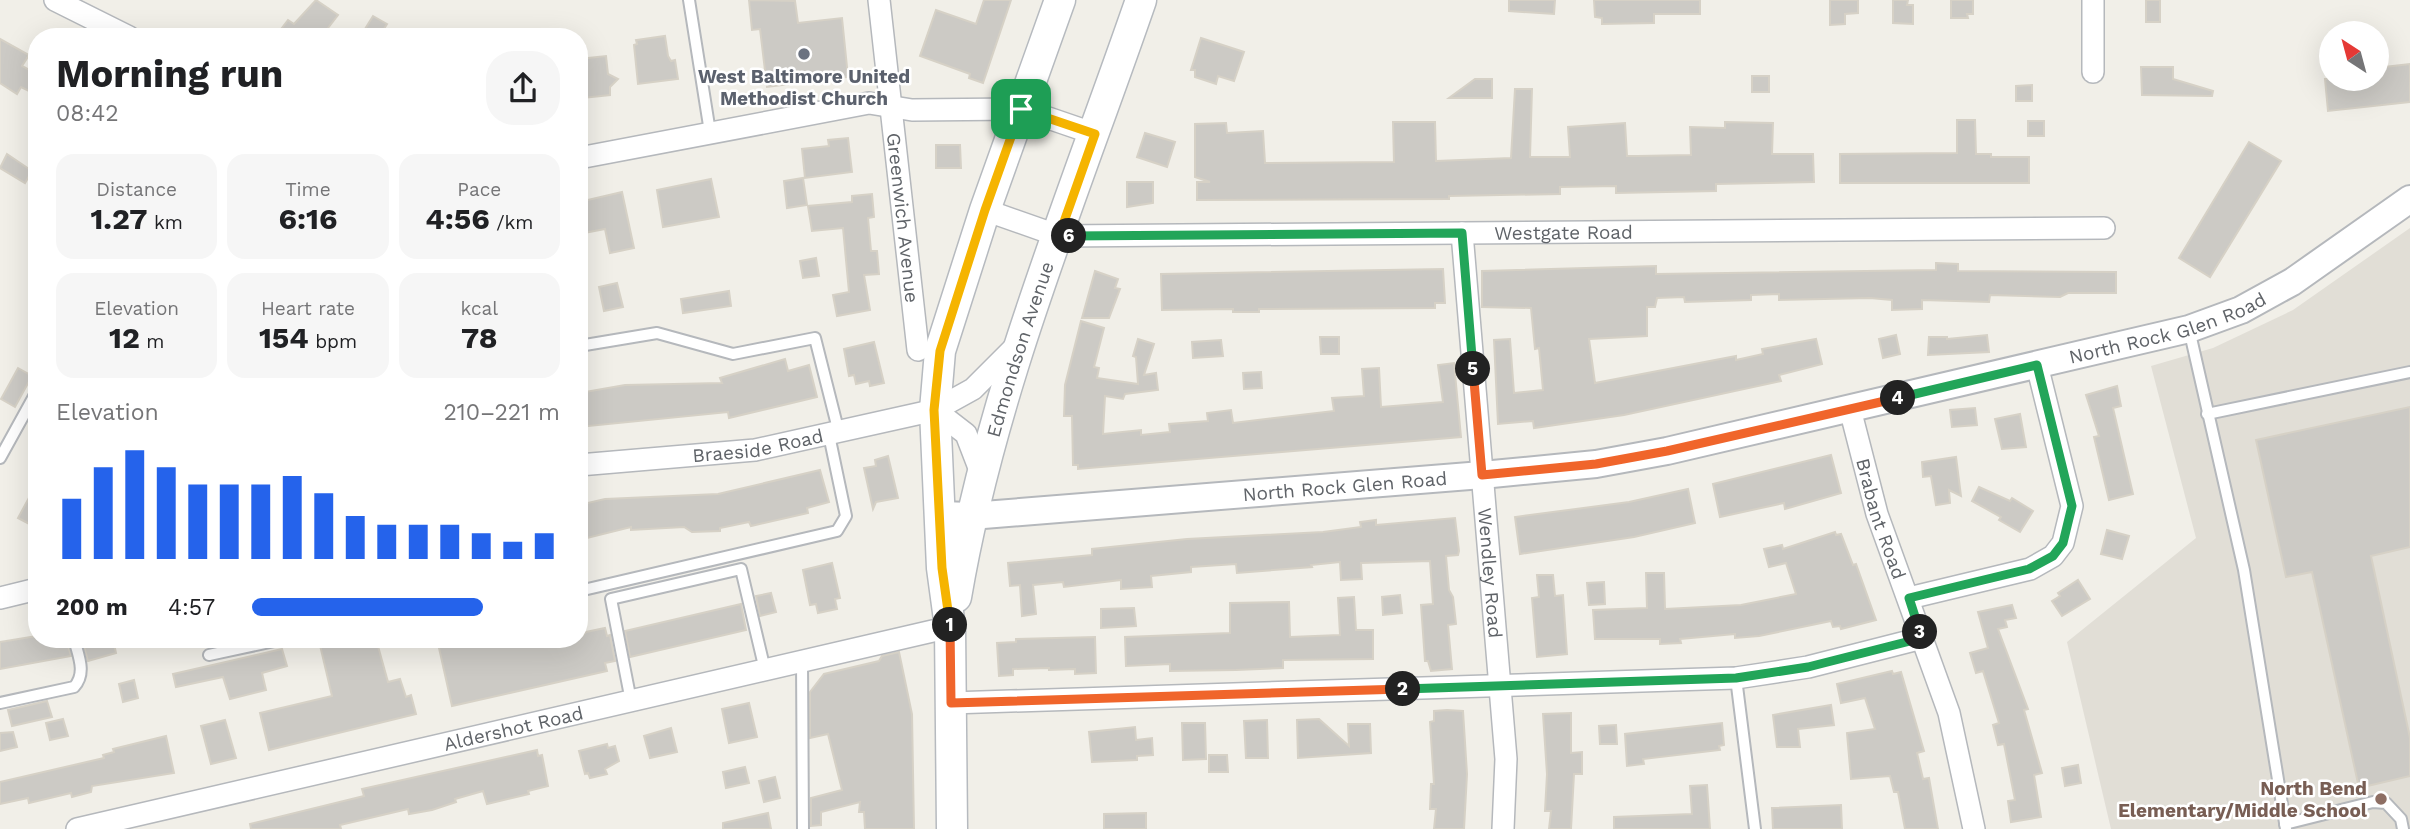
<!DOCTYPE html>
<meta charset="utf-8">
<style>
:root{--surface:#fff;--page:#f6f6f6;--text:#202124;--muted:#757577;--accent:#2563eb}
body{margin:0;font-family:"Work Sans",sans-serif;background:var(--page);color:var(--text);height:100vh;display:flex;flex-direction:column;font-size:26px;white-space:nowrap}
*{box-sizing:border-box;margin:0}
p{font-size:23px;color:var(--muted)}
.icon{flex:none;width:38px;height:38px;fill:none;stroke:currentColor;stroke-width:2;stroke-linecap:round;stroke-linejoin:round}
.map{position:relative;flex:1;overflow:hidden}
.side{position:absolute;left:28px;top:28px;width:560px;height:620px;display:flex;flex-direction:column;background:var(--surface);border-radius:28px;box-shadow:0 7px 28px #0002}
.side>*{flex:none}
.needle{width:46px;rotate:324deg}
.fabs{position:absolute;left:2319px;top:21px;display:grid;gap:14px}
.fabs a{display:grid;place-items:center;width:70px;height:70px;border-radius:50%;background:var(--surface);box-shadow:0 7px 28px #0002;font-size:35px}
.pin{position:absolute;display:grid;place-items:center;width:60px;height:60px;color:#fff;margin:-30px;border-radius:14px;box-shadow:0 4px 10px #0006}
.km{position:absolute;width:35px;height:35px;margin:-18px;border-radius:50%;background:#222;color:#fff;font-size:19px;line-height:35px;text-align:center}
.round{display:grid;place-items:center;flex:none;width:74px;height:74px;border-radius:28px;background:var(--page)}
.headline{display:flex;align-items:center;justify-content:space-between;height:119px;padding:0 28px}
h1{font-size:38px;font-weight:700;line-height:52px}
.figures{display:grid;grid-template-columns:repeat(3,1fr);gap:10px;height:119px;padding:7px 28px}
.figures div{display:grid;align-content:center;border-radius:18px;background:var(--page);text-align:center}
.figures b{font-size:30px;font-weight:700}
.figures small{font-size:19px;font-weight:400}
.figures p{font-size:19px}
.chart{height:196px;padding:14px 28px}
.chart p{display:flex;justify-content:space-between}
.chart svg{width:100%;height:126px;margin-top:7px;stroke:var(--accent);stroke-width:6}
ul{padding:0 28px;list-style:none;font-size:23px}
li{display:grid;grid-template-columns:112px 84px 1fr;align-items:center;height:52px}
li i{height:18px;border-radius:9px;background:var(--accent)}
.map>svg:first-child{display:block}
.education{fill:#e1ded6}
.building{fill:#cccac5;stroke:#d6d1c6;stroke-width:2}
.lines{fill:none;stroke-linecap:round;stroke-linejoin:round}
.service-casing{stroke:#b5b8bc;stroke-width:14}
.minor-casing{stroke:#b5b8bc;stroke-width:24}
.tertiary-casing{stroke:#b5b8bc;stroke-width:30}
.secondary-casing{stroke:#b6babf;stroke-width:33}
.service{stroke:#fff;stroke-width:10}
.minor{stroke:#fff;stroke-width:21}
.tertiary{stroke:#fff;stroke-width:26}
.secondary{stroke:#fff;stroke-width:30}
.split-1-casing{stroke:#fff;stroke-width:14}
.split-2-casing{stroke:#fff;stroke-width:14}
.split-3-casing{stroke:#fff;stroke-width:14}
.split-4-casing{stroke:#fff;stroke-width:14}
.split-5-casing{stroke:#fff;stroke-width:14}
.split-6-casing{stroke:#fff;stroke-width:14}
.split-7-casing{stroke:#fff;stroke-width:14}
.split-1{stroke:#f5b400;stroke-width:9}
.split-2{stroke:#f0652b;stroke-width:9}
.split-3{stroke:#22a559;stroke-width:9}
.split-4{stroke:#22a559;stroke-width:9}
.split-5{stroke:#f0652b;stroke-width:9}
.split-6{stroke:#22a559;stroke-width:9}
.split-7{stroke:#f5b400;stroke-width:9}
.worship-dot{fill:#6b7280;stroke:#fff;stroke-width:2.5}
.education-dot{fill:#8d6e63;stroke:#fff;stroke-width:2.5}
.labels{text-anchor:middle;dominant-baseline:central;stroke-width:5;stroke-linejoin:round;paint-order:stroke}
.worship-label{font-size:19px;font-weight:bold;fill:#5b616d;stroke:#fff}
.street-label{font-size:19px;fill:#5f6368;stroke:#fff}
.education-label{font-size:19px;font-weight:bold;fill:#785e54;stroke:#fff;text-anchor:end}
</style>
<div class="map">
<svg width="2410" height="829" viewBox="0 0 2410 829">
<rect width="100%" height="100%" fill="#f1efe8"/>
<!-- education -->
<polygon class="education" points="2410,228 2410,829 2111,829 2067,642 2196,538 2151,366 2213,348 2293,310"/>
<!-- building -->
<g class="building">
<polygon points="316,0 338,15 321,37 275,37 288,20 294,24"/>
<polygon points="749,0 795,1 798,23 842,18 848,77 767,87 760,29 752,30"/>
<polygon points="984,0 1011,0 983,83 969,78 970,74 920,56 936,10 976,24"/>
<polygon points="1509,0 1555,0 1554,14 1509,11"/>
<polygon points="1594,0 1700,0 1700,14 1654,14 1654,23 1602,24 1602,18 1595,17"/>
<polygon points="1830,0 1858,0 1858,13 1845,14 1845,24 1830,25"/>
<polygon points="1893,0 1908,0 1907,5 1913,5 1913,24 1893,23"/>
<polygon points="1951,0 1973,0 1973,14 1967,14 1968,18 1951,18"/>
<rect x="2146" y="0" width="14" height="22"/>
<polygon points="373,16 387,24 379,37 360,37"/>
<polygon points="665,36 668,56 671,61 675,60 678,79 638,84 634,45 637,44 636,40"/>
<polygon points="1201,38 1244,52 1234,81 1218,76 1216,84 1195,77 1195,70 1191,70"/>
<polygon points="0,39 29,55 22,66 37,74 37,95 21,87 17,94 0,83"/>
<polygon points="606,56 608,74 618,79 610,87 610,95 583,98 582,91 579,91 579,59"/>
<polygon points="2410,64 2410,102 2328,111 2325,79 2376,79 2376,68"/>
<polygon points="2141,67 2173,67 2173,79 2213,91 2212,96 2142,95"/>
<rect x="1752" y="76" width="17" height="16"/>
<polygon points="1475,79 1492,79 1492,98 1449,98"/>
<polygon points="2032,85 2032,101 2016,101 2016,86"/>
<polygon points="1515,89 1532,89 1530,157 1570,157 1568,127 1625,123 1627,156 1638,156 1691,155 1690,127 1725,128 1725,122 1773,123 1772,154 1813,154 1814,182 1716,184 1716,191 1616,193 1616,186 1560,187 1560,194 1449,196 1449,199 1197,200 1197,182 1210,182 1195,177 1195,124 1226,123 1227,133 1263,131 1265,163 1394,162 1393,122 1435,122 1436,161 1511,158"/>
<polygon points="1957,120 1975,120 1976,154 1991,154 1991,157 2029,157 2029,183 1840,183 1840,154 1957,153"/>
<rect x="2028" y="121" width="16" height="15"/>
<polygon points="1145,133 1175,142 1167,167 1137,157"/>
<polygon points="848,138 852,172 805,178 802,149 829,146 828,140"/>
<polygon points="2249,142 2281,161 2210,277 2179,258"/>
<polygon points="936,145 960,145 961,168 936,168"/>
<polygon points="7,154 32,171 25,183 0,168"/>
<polygon points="803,178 807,205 787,208 784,181"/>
<polygon points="711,179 719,217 663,227 657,190"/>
<polygon points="1127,182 1153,182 1153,203 1127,207"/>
<polygon points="622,192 634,248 610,253 605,229 579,234 579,202"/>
<polygon points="872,194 874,217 868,218 871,251 877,251 879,274 864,275 870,310 837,316 833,295 849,292 843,228 812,231 808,206 852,202 852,196"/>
<polygon points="816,258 819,276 803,278 800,261"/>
<polygon points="1936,263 1958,264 1958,271 2116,272 2116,293 2068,293 2060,297 1990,295 1989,302 1922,300 1922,309 1892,310 1892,300 1870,298 1779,300 1779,294 1751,295 1751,300 1685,302 1684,297 1657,298 1655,307 1647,307 1647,336 1589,339 1595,383 1736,356 1736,360 1763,354 1762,349 1816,339 1822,364 1779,375 1781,381 1624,415 1534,428 1533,421 1498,424 1494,340 1510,339 1514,393 1543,390 1539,348 1535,349 1531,308 1482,307 1482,271 1656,266 1656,274 1936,270"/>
<polygon points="1443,269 1445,303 1435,303 1435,308 1259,309 1259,312 1233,312 1233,309 1162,310 1161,274"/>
<polygon points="1095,271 1118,279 1115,288 1120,289 1109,318 1082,318"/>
<polygon points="617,283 623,307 604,311 599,287"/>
<polygon points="729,291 731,306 683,313 681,299"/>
<polygon points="1081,321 1104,328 1094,367 1099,368 1097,378 1138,384 1136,357 1133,356 1138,339 1154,344 1144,375 1156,373 1158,390 1125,394 1123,399 1105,396 1103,434 1141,430 1141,435 1170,432 1169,424 1208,421 1207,413 1231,410 1233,423 1334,411 1332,398 1364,396 1362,369 1379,368 1381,407 1443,402 1438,365 1454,363 1461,437 1078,469 1078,465 1073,465 1072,416 1064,416 1065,385"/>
<polygon points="1896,335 1900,354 1883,358 1879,339"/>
<polygon points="1987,335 1989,352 1928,355 1929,337 1947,337 1947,339"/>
<polygon points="1320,337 1339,337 1339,354 1321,354"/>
<polygon points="1221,340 1223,356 1193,358 1192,342"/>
<polygon points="874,342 884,383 870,386 869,381 856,384 854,375 849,376 844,349"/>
<polygon points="785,359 788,371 809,365 817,397 729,418 728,412 579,427 579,393 625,385 722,383 720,378"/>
<polygon points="18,368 32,376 15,407 1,399"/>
<polygon points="1261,372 1262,388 1244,389 1243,373"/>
<polygon points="2117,386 2121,406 2113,408 2133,494 2109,500 2094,437 2099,436 2086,395"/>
<polygon points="2410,407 2410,547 2371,556 2410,738 2410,776 2359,788 2312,572 2286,577 2256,440"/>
<polygon points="1975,408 1977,425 1952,427 1950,410"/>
<polygon points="2020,414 2026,447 2002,449 1995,419"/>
<polygon points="1831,455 1841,493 1785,509 1784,503 1720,517 1713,484"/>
<polygon points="888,456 898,498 876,502 873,509 864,468 876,466 875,460"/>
<polygon points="1956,457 1961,496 1949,490 1950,503 1936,505 1931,476 1923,477 1922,462"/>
<polygon points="820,470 829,502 807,508 808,513 751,526 749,522 720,528 720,531 692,532 684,527 631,530 631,527 579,540 579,505 605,499 718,494"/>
<polygon points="37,483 37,528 18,518"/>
<polygon points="1979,487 2010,501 2012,498 2033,511 2020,532 1999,520 2001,517 1972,501"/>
<polygon points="1688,489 1695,523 1634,537 1520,554 1515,517 1629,502"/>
<polygon points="1455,518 1459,551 1458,555 1446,556 1449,590 1453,597 1456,624 1448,625 1452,669 1431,671 1428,661 1425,661 1421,605 1433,604 1430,561 1361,563 1362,579 1341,580 1340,562 1311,565 1312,567 1237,573 1236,564 1191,567 1191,572 1151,576 1152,587 1121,589 1121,580 1064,587 1063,582 1033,585 1036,614 1022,616 1020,585 1010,586 1008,563 1092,555 1092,549 1187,539 1323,532 1361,527 1360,522 1376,520 1376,525"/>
<polygon points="2107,530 2129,536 2122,559 2101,554"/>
<polygon points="1835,532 1836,535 1841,534 1853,565 1856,564 1876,620 1841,629 1840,626 1833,627 1831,621 1759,636 1735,638 1735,634 1680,639 1681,643 1660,644 1660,639 1595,639 1593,610 1647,608 1646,573 1664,573 1665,609 1741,605 1796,594 1786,563 1769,567 1764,549 1782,545 1783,549"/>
<polygon points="832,563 840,598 835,599 837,609 818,613 816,604 810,605 803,570"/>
<polygon points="1537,575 1553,575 1555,596 1563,595 1567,654 1537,657 1532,598 1539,597"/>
<polygon points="2078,580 2090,599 2062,616 2052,601 2060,596 2058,593"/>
<polygon points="1604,582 1605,604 1589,605 1587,583"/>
<polygon points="771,593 776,612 760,616 756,596"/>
<polygon points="1400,595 1402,613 1383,615 1382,597"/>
<polygon points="1354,597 1356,630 1373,630 1373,659 1283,660 1283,668 1236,670 1170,671 1170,664 1126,666 1125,637 1230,633 1230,603 1289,602 1290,637 1340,635 1338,598"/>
<polygon points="741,604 746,630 630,657 625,631"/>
<polygon points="2012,605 2016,618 2005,620 2007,627 1998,629 2028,709 2024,710 2042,773 2034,775 2041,817 2011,822 2008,801 2015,800 2004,744 1998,745 1993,725 1999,723 1983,671 1976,673 1970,653 1988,648 1978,612"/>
<polygon points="1134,608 1136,626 1101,628 1101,609"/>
<polygon points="605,628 607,636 610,635 615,661 605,663 607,671 452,706 437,639 579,639 586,632"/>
<polygon points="37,636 37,639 66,639 71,656 0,669 0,642"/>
<polygon points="1095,637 1096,673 1075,674 1075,669 1049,670 1049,668 1013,669 1013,675 999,676 997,643 1016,642 1016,639"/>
<polygon points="82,639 113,639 116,653 88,661"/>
<polygon points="329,639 376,639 388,682 400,679 406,697 411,695 416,714 269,750 260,713 332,696 319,641"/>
<polygon points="282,649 287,666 262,673 266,690 230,699 223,677 176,687 173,674"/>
<polygon points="899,652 912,714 914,829 865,829 864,812 859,812 860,802 821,812 821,825 811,826 811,798 842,790 828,734 810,738 810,692 824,674 879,661 882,656"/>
<polygon points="1892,671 1893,674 1901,672 1924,751 1917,753 1923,779 1929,778 1938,829 1905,829 1898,792 1894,792 1890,776 1851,779 1847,733 1875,729 1865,698 1841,703 1837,684"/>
<polygon points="134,680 138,698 123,702 119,684"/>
<polygon points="47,701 52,717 12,726 8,710"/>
<polygon points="749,703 757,737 729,743 722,709"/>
<polygon points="1831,705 1834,725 1798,729 1800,747 1777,747 1773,715"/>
<polygon points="1447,710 1463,711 1467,774 1464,829 1434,829 1436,809 1430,809 1431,784 1434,784 1430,722 1434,721 1434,711"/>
<polygon points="1571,713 1571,753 1582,752 1582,774 1574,774 1571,829 1549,829 1551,811 1545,811 1547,774 1543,714"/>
<polygon points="63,719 68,736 50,740 46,723"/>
<polygon points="1319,719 1349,746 1348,724 1370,724 1371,753 1298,758 1297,720"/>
<polygon points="225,720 236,758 211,764 201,726"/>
<polygon points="1267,720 1268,758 1246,758 1244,721"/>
<polygon points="1182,723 1205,723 1206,759 1183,760"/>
<polygon points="1722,723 1724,745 1719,746 1720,750 1643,759 1644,764 1627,766 1625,734"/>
<polygon points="1616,725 1617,744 1600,744 1599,726"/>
<polygon points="1135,727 1136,740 1152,738 1153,755 1137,756 1137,760 1092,762 1089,732"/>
<polygon points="671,728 677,752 650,758 644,736"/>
<polygon points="13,732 17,747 0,751 0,733"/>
<polygon points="166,736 174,773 92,786 91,792 72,797 71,793 29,803 28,798 0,804 0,782 104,758 103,755 114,752 113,749"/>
<polygon points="607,744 608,748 615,746 619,761 605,769 607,774 590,778 588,773 585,774 579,751"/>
<polygon points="537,750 538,756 542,755 548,786 528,791 529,794 487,804 483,791 455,799 456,802 432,810 409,814 408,809 340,825 341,829 251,829 250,824 364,796 362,789"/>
<polygon points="1209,755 1227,755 1228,772 1209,772"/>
<polygon points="2078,765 2081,783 2065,786 2062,768"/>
<polygon points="745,767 749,783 726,788 723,772"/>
<polygon points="775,777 780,798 764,802 759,781"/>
<polygon points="1707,785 1710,829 1614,829 1614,817 1692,814 1690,786"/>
<polygon points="1841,805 1842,829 1773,829 1772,808"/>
<polygon points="768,813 771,829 723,829 723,823"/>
<polygon points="1146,813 1146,829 1104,829 1104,814"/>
</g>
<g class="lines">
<!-- service casing -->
<g class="service-casing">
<g id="service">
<polyline points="689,0 710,132"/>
<polyline points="2189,329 2244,570 2286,829"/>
<polyline points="579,346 657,333 733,354 815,338 839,433"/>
<polyline points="2207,414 2410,372"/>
<polyline points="0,458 37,391"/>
<polyline points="579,591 837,531 846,516 829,435"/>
<polyline points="209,655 284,639"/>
<polyline points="802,662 803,829"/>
<polyline points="1736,678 1755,829"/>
<polyline points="631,701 611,599 741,569 765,670"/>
<path d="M0,703l74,-16c13,-14 4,-32 0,-48"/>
<polyline points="2285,824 2373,802 2386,803 2401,819 2403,829"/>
</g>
</g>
<!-- minor casing -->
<g class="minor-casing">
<g id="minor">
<polyline points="55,0 129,37"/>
<path id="s1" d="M879,0l39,350"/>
<polyline points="2093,0 2093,72"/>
<polyline points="579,158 869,103 912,110 1022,109 1095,134"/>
<path id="s2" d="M985,210l74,26 1045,-8"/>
<path id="s3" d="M1462,233l44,526 -3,70"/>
<path id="s4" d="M1850,409l27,105 72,199 25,116"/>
<polyline points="935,410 966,434 981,473"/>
<path id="s5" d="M579,465l176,-15 180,-40 38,-21 44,-44"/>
<polyline points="0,598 37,589"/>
<polyline points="1909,598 2030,569 2053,556 2063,543 2072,506 2037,365"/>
<polyline points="951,703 1736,678 1808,667 1922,638"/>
<path id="s6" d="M77,829l873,-202"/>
</g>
</g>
<!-- tertiary casing -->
<g class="tertiary-casing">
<g id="tertiary">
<path id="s7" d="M940,515l31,1 511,-41 114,-11 71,-13 522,-122 52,-19 51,-28 118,-83"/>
</g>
</g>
<!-- secondary casing -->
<g class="secondary-casing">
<g id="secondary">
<path id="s8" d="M956,597c35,-206 117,-400 185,-597"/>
<polyline points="952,829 950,627 942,568 935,410 940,351 985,210 1060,0"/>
</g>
</g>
<!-- service -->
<use href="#service" class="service"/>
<!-- minor -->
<use href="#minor" class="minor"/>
<!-- tertiary -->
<use href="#tertiary" class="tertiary"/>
<!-- secondary -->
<use href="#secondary" class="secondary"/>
</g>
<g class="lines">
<!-- split-1 casing -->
<g class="split-1-casing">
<polyline id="split-1" points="950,625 942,568 934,410 940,351 985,210 1021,109"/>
</g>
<!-- split-2 casing -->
<g class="split-2-casing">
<polyline id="split-2" points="950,625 951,703 1403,689"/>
</g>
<!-- split-3 casing -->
<g class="split-3-casing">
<polyline id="split-3" points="1403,689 1736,678 1808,667 1922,638 1920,632"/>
</g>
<!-- split-4 casing -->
<g class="split-4-casing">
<polyline id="split-4" points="1898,398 2037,365 2072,506 2063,543 2053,556 2029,569 1909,598 1920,632"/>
</g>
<!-- split-5 casing -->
<g class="split-5-casing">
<polyline id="split-5" points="1473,369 1482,475 1596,464 1667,451 1898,398"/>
</g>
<!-- split-6 casing -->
<g class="split-6-casing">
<polyline id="split-6" points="1069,236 1462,233 1473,369"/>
</g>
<!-- split-7 casing -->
<g class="split-7-casing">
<polyline id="split-7" points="1021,109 1095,134 1059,236 1069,236"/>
</g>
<!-- split-1 -->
<use href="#split-1" class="split-1"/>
<!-- split-2 -->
<use href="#split-2" class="split-2"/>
<!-- split-3 -->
<use href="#split-3" class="split-3"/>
<!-- split-4 -->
<use href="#split-4" class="split-4"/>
<!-- split-5 -->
<use href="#split-5" class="split-5"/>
<!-- split-6 -->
<use href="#split-6" class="split-6"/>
<!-- split-7 -->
<use href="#split-7" class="split-7"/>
</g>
<!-- markers -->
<circle class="worship-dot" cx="804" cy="54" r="7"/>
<circle class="education-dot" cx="2381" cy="799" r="7"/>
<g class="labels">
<!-- worship labels -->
<g class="worship-label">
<text x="804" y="76">West Baltimore United<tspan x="804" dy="22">Methodist Church</tspan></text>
</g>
<!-- street labels -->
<g class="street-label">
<text stroke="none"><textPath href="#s1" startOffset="219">Greenwich Avenue</textPath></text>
<text stroke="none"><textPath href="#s2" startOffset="583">Westgate Road</textPath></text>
<text stroke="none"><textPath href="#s7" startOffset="1246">North Rock Glen Road</textPath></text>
<text stroke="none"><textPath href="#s8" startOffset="256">Edmondson Avenue</textPath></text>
<text stroke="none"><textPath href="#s5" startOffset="180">Braeside Road</textPath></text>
<text stroke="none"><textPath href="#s7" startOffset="406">North Rock Glen Road</textPath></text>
<text stroke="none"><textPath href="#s4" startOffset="114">Brabant Road</textPath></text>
<text stroke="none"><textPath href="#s3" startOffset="341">Wendley Road</textPath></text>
<text stroke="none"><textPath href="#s6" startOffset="448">Aldershot Road</textPath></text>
</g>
<!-- education labels -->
<g class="education-label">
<text x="2367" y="788">North Bend<tspan x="2367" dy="22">Elementary/Middle School</tspan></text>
</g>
</g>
</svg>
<div class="fabs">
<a><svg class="needle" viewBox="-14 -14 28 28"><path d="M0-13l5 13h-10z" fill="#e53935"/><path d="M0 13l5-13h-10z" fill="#757577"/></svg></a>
</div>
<div class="pin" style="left:1021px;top:109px;background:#1e9e55"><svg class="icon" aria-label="arrive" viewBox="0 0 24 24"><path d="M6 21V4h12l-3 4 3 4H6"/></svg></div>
<b class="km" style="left:950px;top:625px">1</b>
<b class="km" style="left:1403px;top:689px">2</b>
<b class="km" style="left:1920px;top:632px">3</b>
<b class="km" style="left:1898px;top:398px">4</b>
<b class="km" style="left:1473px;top:369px">5</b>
<b class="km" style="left:1069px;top:236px">6</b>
<section class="side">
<div class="headline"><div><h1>Morning run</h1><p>08:42</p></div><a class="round"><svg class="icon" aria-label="share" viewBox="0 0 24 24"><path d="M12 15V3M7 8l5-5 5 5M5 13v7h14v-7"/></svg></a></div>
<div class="figures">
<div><p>Distance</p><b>1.27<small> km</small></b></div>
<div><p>Time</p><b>6:16</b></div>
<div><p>Pace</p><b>4:56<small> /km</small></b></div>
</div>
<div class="figures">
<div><p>Elevation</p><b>12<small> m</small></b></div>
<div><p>Heart rate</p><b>154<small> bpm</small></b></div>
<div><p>kcal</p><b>78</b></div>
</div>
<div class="chart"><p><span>Elevation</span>210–221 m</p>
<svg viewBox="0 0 160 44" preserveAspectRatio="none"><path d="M5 44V23M15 44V12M25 44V6M35 44V12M45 44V18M55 44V18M65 44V18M75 44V15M85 44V21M95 44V29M105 44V32M115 44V32M125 44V32M135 44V35M145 44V38M155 44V35"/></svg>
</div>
<ul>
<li><b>200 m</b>4:57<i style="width:75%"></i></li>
</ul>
</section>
</div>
